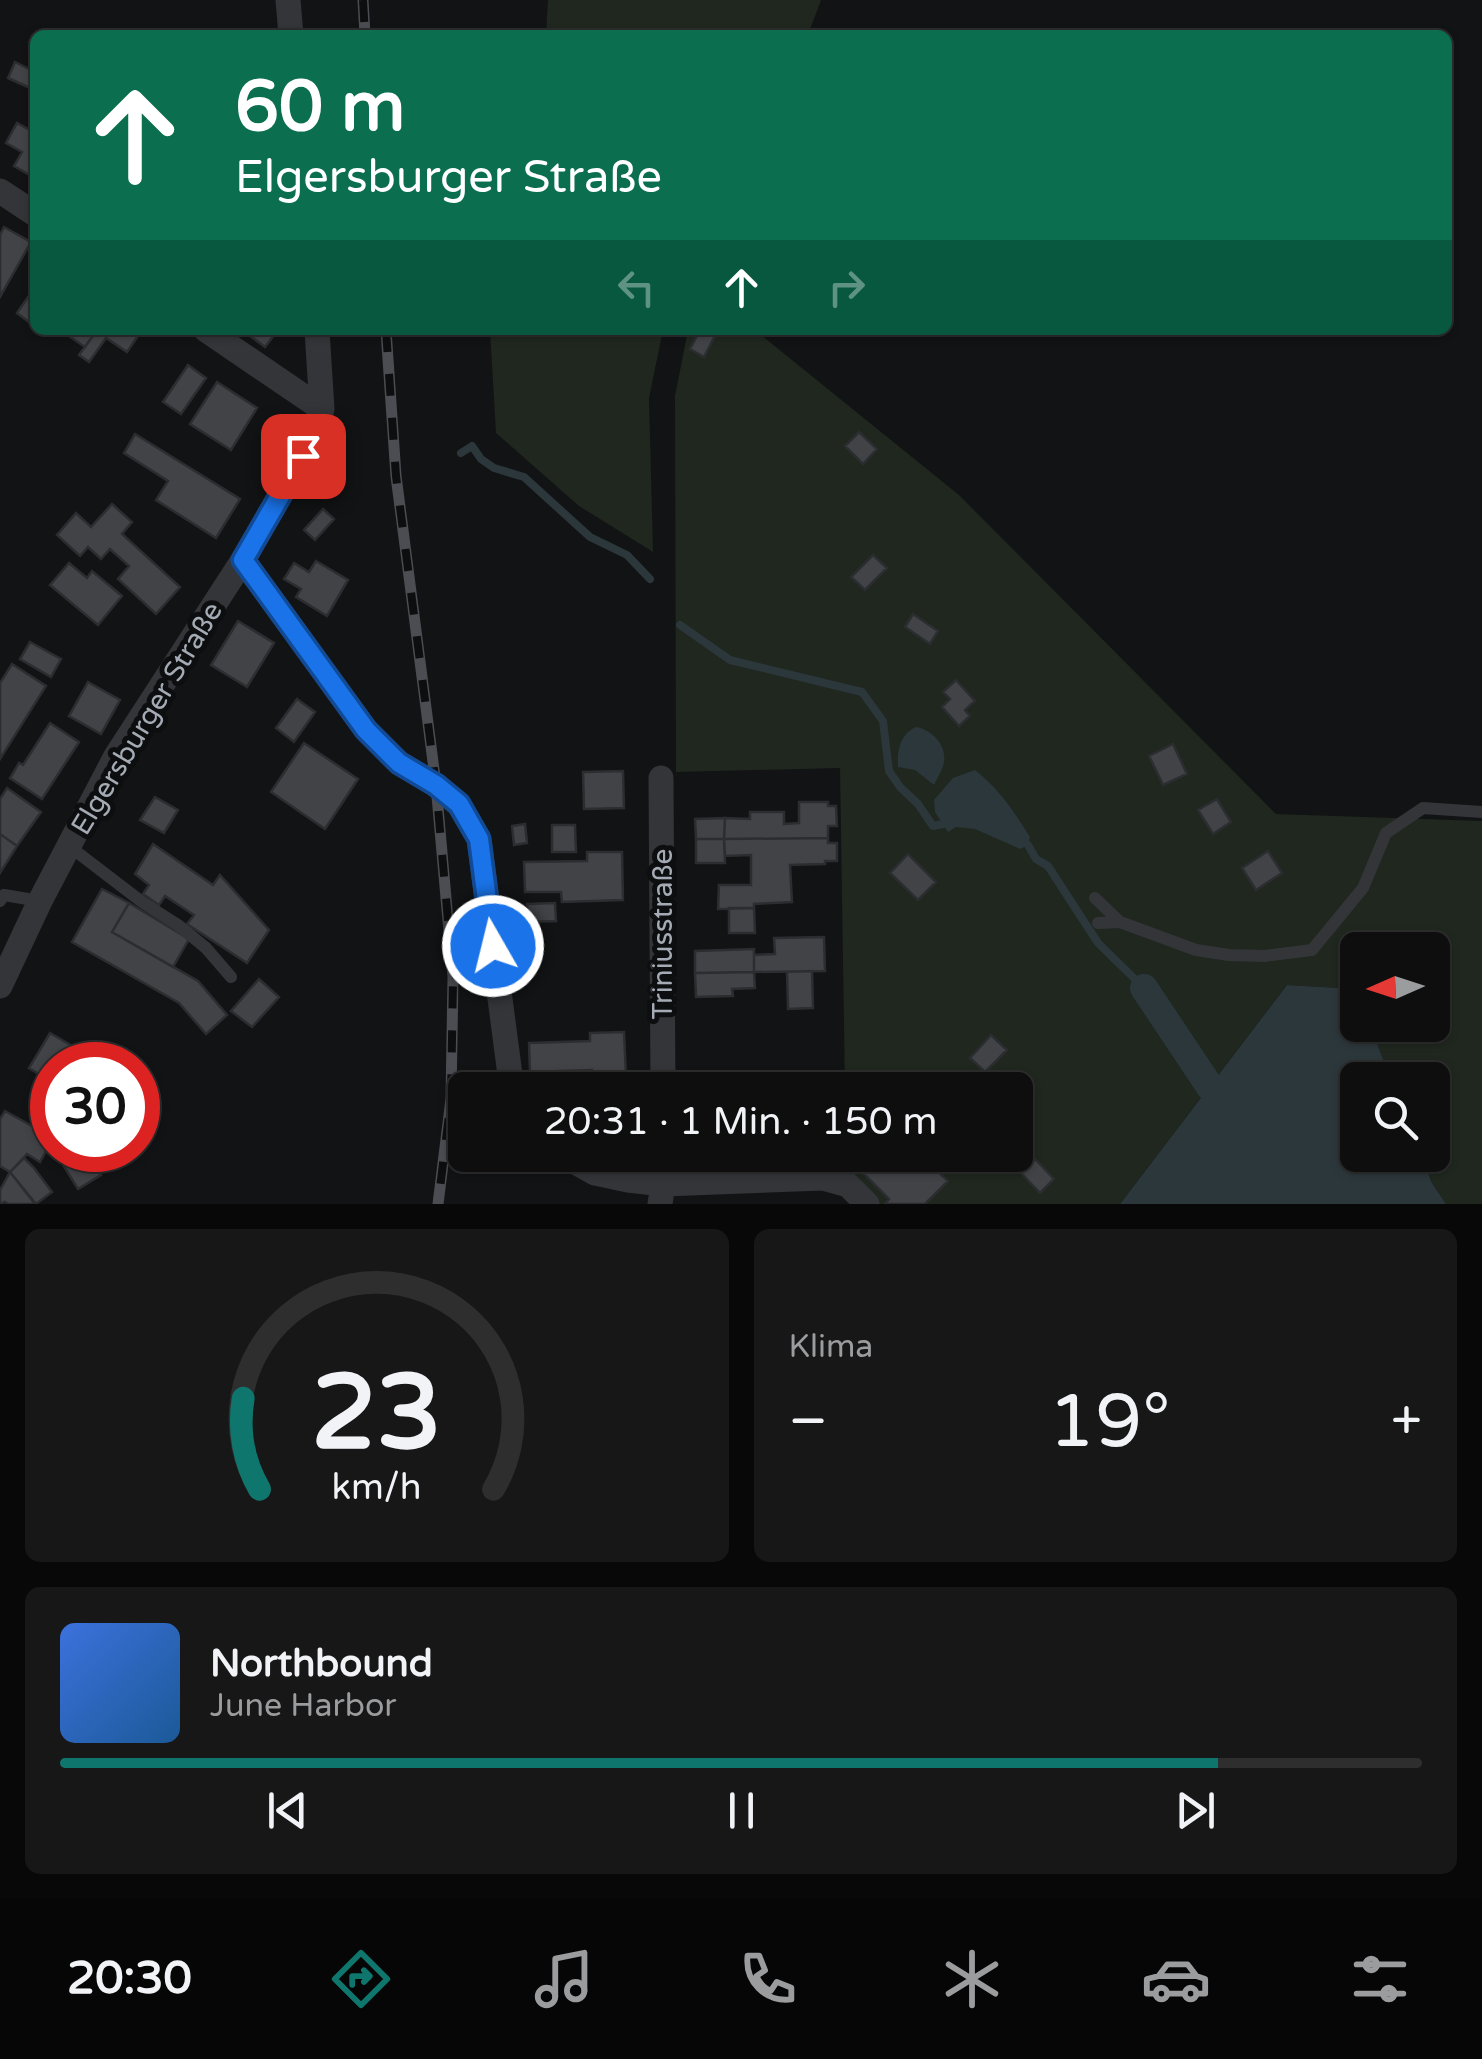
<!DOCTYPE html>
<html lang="de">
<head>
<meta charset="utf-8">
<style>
  :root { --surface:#0e0e0f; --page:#171718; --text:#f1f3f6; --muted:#9b9c9e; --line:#2e2e2f; --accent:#0f766e }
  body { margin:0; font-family:"Varela Round",sans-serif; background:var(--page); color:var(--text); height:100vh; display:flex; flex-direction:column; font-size:38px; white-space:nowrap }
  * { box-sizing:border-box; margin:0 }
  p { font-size:32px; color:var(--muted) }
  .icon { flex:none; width:55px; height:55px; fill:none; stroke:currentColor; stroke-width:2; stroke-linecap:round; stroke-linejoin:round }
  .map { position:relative; height:1204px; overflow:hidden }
  .details { display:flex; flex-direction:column; gap:25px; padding:25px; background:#080808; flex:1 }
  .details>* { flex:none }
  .banner { position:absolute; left:30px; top:30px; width:1422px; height:305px; border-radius:15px; box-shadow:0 2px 8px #0004,0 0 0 2px var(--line); background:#0b6e4f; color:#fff; overflow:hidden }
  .needle { width:65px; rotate:267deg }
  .fabs { position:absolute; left:1340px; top:932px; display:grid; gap:20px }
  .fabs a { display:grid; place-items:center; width:110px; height:110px; border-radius:15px; background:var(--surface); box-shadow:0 2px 8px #0004,0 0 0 2px var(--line); font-size:50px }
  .speed { position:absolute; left:30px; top:1042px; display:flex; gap:20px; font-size:50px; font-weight:700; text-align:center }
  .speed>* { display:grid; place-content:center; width:130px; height:130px; border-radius:50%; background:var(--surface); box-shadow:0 2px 8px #0004,0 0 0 2px var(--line); line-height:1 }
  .speed .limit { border:15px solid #d22; background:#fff; color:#111 }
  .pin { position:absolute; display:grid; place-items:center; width:85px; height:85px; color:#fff; margin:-42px; border-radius:20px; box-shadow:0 5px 15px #0006 }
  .me { position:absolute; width:110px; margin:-55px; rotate:352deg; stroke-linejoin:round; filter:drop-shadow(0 0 8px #0008) }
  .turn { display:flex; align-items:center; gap:35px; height:210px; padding:0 40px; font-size:45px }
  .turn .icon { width:130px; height:130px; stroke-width:2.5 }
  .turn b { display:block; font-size:70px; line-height:85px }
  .lanes { display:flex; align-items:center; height:95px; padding:0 40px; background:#0003; justify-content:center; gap:50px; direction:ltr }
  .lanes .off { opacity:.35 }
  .big { font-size:75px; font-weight:600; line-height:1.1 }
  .details .tile { flex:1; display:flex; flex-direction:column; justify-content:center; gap:15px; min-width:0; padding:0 35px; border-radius:15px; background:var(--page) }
  .details .dial { align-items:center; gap:0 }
  .dial svg { height:260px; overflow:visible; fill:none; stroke:var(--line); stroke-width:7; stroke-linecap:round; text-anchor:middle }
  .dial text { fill:var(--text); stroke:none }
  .song { display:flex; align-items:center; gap:30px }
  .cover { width:120px; height:120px; border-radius:15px; background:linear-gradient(135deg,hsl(220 70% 55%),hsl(210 70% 35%)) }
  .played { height:10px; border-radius:5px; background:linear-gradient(90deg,var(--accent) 85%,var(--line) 85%) }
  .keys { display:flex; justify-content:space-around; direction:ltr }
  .heat { display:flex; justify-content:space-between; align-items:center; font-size:55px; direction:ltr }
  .details .tiles { flex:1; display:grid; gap:25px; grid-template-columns:1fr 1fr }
  .tile:last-child { grid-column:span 2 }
  .trip { position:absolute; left:448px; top:1072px; width:585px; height:100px; border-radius:15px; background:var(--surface); box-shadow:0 2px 8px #0004,0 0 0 2px var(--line); font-weight:600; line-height:100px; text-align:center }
  .tabs { display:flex; height:160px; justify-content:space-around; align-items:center; background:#060606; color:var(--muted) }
  .tabs .icon { width:70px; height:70px }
  .tabs .selected { color:var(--accent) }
  .tabs b { font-size:45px; color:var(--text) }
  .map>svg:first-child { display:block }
</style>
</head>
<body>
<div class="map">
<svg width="1482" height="1204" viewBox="0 0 1482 1204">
  <rect width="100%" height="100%" fill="#121314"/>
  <!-- green -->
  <path fill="#1f271f" d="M548,0h273l-13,35h-262z
    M490,330h173l-14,68 4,154 -74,-46 -83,-73z
    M688,330h67l204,165 317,319 206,7v383h-36l-14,-21 -11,-28h11v-75h-41l-21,-55h62v-75h-74l-1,43 -2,-4 -68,-4 -167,219h-261l-12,-13 -1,-36h169v-65h-170l-5,-322 -164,4 -1,-376z"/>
  <!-- water -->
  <path fill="#2c373c" d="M916,727c15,2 31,18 28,35 -1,7 -7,16 -10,23l-19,-15 -17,-3c-1,-16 2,-33 18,-40z
    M975,770c26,21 37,39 55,67l-2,8 -8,4 -45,-20 -19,-2 -8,5 -13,-20 -1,-12 19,-22z
    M1287,985l69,4 2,36h12l21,55h-33v75h63l11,28 14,21h-326z"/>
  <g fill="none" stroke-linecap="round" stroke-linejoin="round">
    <!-- stream -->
    <path stroke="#2c373c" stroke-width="8" d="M461,453l11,-7 9,13 13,9 30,9 66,60 37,18 23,24
      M680,625l50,35 132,32 21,29 6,50 11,16 18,17 15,22 10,-2
      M1028,845l8,14 12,7 50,77 46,45"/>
    <!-- canal -->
    <path stroke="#2c373c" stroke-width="28" d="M1144,988l66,99"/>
  </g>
  <!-- building -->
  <path fill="#414347" stroke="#2c2d30" stroke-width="2.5" d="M15,62l20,10v6l-5,10 -22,-10z
    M35,122v56l-21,-12 8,-14 -16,-9 11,-20 13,7z
    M4,227l27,15 -31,55v-62z
    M35,287v38l-1,1 -17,-13z
    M74,330h23l-12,17 -16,-11z
    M97,330h45l-15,22 -21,-14 -17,24 -10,-7z
    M242,330h36l-13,17z
    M700,330h18l-14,27 -14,-8z
    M188,365l18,13 -25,36 -18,-12z
    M217,382l40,26 -26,42 -41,-26z
    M859,432l18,17 -14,15 -18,-18z
    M135,434l105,65 -24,39 -60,-38 12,-19 -44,-28z
    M112,504l20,18 -10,12 58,53 -24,27 -38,-35 11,-13 -19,-17 -9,10 -13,-12 -8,9 -23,-21 19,-22 15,14z
    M323,509l11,10 -19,21 -11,-10z
    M873,555l14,13 -22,22 -14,-13z
    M316,561l32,19 -21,36 -31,-19 5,-8 -17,-10 10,-16 15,9z
    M69,563l18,15 5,-7 30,25 -24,29 -48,-40z
    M913,614l25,17 -8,13 -25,-17z
    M238,621l36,22 -27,44 -36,-22z
    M30,642l31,17 -10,18 -31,-18z
    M12,664l34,22 -46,73v-76z
    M956,680l19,21 -10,9 5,6 -11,10 -17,-19 8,-8 -7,-7z
    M88,682l32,18 -19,34 -32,-18z
    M297,699l18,13 -21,30 -18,-14z
    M50,723l29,19 -37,57 -32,-21 9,-15 4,2z
    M304,743l54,36 -33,50 -54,-37z
    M1173,744l14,30 -24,11 -14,-29z
    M623,771l1,37 -40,1 -1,-37z
    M7,788l34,24 -24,34 -17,-12v-35z
    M155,797l23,13 -14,23 -24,-13z
    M1217,799l14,23 -18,12 -15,-24z
    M799,802h29v4h8l1,20h-9v12l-104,1 1,-21 25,1v-7h34v12l15,-1z
    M725,818l-1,21h-28l-1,-20z
    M525,824l2,19 -13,2 -2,-19z
    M552,825h23l1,27h-24z
    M0,834l17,12 -17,27z
    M828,838v5h9v18h-12v3l-35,1 2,37 -38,2v4l-36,1 1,-24h32v-30l-26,1 -1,-17z
    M696,839h28l1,24h-29z
    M153,844l60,41 7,-10 49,55 -22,33 -60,-39 7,-9 -29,-19 -6,9 -16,-11 6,-9 -14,-11z
    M1268,851l14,22 -26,17 -14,-22z
    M587,852h35l1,48 -61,2 -1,-10h-36l-1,-30 63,-1z
    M908,854l28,28 -18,18 -28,-27z
    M102,889l27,14 -17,29 86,49 29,34 -21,19 -27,-31 -107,-61z
    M129,903l60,36 -16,28 -61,-35z
    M555,903l1,18 -28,1 -1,-18z
    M729,908h25l1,25h-26z
    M824,937l1,34 -71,1v-17l21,-1 -1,-16z
    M754,949v23l-59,1v-22z
    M812,971l1,37 -25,1 -1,-37z
    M754,972l1,16 -23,1 1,7 -37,1 -1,-24z
    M259,979l20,18 -27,30 -21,-16z
    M624,1032l2,45 -33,1 -1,-8 -62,2 -1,-29 61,-2v-8z
    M50,1033l55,32h-53v17l-23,-14z
    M991,1035l16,15 -22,22 -15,-14z
    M732,1081l1,7h23v2h-59v-7z
    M5,1111l36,20 10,11 -11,20 -13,-8 -17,18 -10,-6v-47z
    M87,1151l14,24 -23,14 -15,-24z
    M883,1155h38l27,26 -23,23h-40l4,-5 -25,-25z
    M24,1158l10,10 18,24 -16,12 -26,-32z
    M1035,1159l19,20 -14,14 -19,-20z
    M10,1172l25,32h-27l-3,-2 -5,2v-14z"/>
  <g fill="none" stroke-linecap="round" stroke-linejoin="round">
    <!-- lane -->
    <path stroke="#343539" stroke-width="12" d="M69,846l73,56 36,23 28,23 25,29
      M1095,898l25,24 76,28 33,5 35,1 48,-6 51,-62 23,-55 37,-25 59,4
      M0,901l4,-6 36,6
      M1098,923l22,-1"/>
    <!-- street -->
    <path stroke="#343539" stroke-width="25" d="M288,0l3,35
      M0,191l35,23
      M206,330l116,79
      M243,560l123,170 33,33 37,22 23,20 20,34 33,251
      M661,778l2,312
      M0,986l40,-85 76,-145 127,-196 60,-104 19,-47 -5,-79
      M563,1155l32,18 33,7 35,4 160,-6 25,7 19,19
      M660,1204l3,-20v-29"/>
    <defs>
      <path id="rail" d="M363,0l2,35
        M386,330l10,146 40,309 17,192 -2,122 -13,105"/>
    </defs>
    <!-- rail casing -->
    <use href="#rail" stroke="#4b4d52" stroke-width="11"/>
    <!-- rail -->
    <use href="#rail" stroke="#0d0e0f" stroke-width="8" stroke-dasharray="22" stroke-linecap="butt"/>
  </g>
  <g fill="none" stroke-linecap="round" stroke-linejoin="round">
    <defs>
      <path id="route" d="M303,456l-60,104 123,170 33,33 37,22 23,19 20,35 14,107"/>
    </defs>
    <!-- route casing -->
    <use href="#route" stroke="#114b97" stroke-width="25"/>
    <!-- route -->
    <use href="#route" stroke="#1a73e8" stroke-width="18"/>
  </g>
  <g text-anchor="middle" stroke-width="10" stroke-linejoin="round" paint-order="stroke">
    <!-- street labels -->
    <g font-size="28" fill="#a4abb4" stroke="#0d0e0f">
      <text transform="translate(146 718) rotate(-59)" y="10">Elgersburger Straße</text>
      <text transform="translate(662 934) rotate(-90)" y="10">Triniusstraße</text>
    </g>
  </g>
</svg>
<div class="fabs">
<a><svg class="needle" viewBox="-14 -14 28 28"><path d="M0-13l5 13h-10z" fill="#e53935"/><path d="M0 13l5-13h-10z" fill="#9b9c9e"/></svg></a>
<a><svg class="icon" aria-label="search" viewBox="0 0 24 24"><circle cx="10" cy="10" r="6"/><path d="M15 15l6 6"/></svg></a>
</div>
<div class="speed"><div class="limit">30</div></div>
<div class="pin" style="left:303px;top:456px;background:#d93025"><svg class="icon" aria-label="arrive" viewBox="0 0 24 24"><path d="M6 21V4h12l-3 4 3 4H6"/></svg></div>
<svg class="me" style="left:493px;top:946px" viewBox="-20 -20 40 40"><circle r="17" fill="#1a73e8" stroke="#fff" stroke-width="3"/><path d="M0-11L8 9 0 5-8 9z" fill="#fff"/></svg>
<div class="trip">20:31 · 1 Min. · 150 m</div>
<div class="banner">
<div class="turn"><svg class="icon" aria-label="ahead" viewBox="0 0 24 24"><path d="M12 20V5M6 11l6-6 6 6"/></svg><div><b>60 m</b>Elgersburger Straße</div></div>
<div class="lanes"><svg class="icon off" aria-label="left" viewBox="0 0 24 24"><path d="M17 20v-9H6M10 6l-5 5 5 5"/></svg><svg class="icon" aria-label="ahead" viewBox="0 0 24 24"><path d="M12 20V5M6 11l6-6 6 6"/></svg><svg class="icon off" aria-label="right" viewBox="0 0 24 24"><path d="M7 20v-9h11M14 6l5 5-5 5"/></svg></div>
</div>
</div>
<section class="details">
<div class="tiles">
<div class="tile dial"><svg viewBox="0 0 100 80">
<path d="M14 69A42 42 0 1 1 86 69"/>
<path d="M14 69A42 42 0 0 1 9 41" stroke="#0f766e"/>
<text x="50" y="56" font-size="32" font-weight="700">23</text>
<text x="50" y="72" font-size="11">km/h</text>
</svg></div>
<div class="tile"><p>Klima</p>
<div class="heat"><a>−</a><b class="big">19°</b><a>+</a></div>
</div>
<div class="tile">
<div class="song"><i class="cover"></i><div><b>Northbound</b><p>June Harbor</p></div></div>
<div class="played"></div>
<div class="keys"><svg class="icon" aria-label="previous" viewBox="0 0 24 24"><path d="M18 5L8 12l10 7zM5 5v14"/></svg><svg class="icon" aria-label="pause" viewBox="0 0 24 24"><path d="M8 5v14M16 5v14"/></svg><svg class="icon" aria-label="next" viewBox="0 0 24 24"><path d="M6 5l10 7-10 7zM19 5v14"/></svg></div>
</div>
</div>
</section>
<nav class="tabs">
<b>20:30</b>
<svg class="icon selected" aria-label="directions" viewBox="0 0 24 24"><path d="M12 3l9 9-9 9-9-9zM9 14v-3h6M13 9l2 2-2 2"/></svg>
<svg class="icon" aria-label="music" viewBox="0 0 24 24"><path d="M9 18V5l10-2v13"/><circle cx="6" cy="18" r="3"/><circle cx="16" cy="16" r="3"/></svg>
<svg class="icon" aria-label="phone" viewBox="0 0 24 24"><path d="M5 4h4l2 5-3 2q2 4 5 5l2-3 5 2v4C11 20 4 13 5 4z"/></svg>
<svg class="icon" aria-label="climate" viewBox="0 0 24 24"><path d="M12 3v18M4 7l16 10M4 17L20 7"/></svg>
<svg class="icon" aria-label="car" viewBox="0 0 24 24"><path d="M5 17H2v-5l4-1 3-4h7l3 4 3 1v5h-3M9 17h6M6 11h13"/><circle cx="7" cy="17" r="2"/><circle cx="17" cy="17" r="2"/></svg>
<svg class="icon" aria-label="filters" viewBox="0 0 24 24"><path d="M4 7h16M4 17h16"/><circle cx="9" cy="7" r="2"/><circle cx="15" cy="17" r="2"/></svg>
</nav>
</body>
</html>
